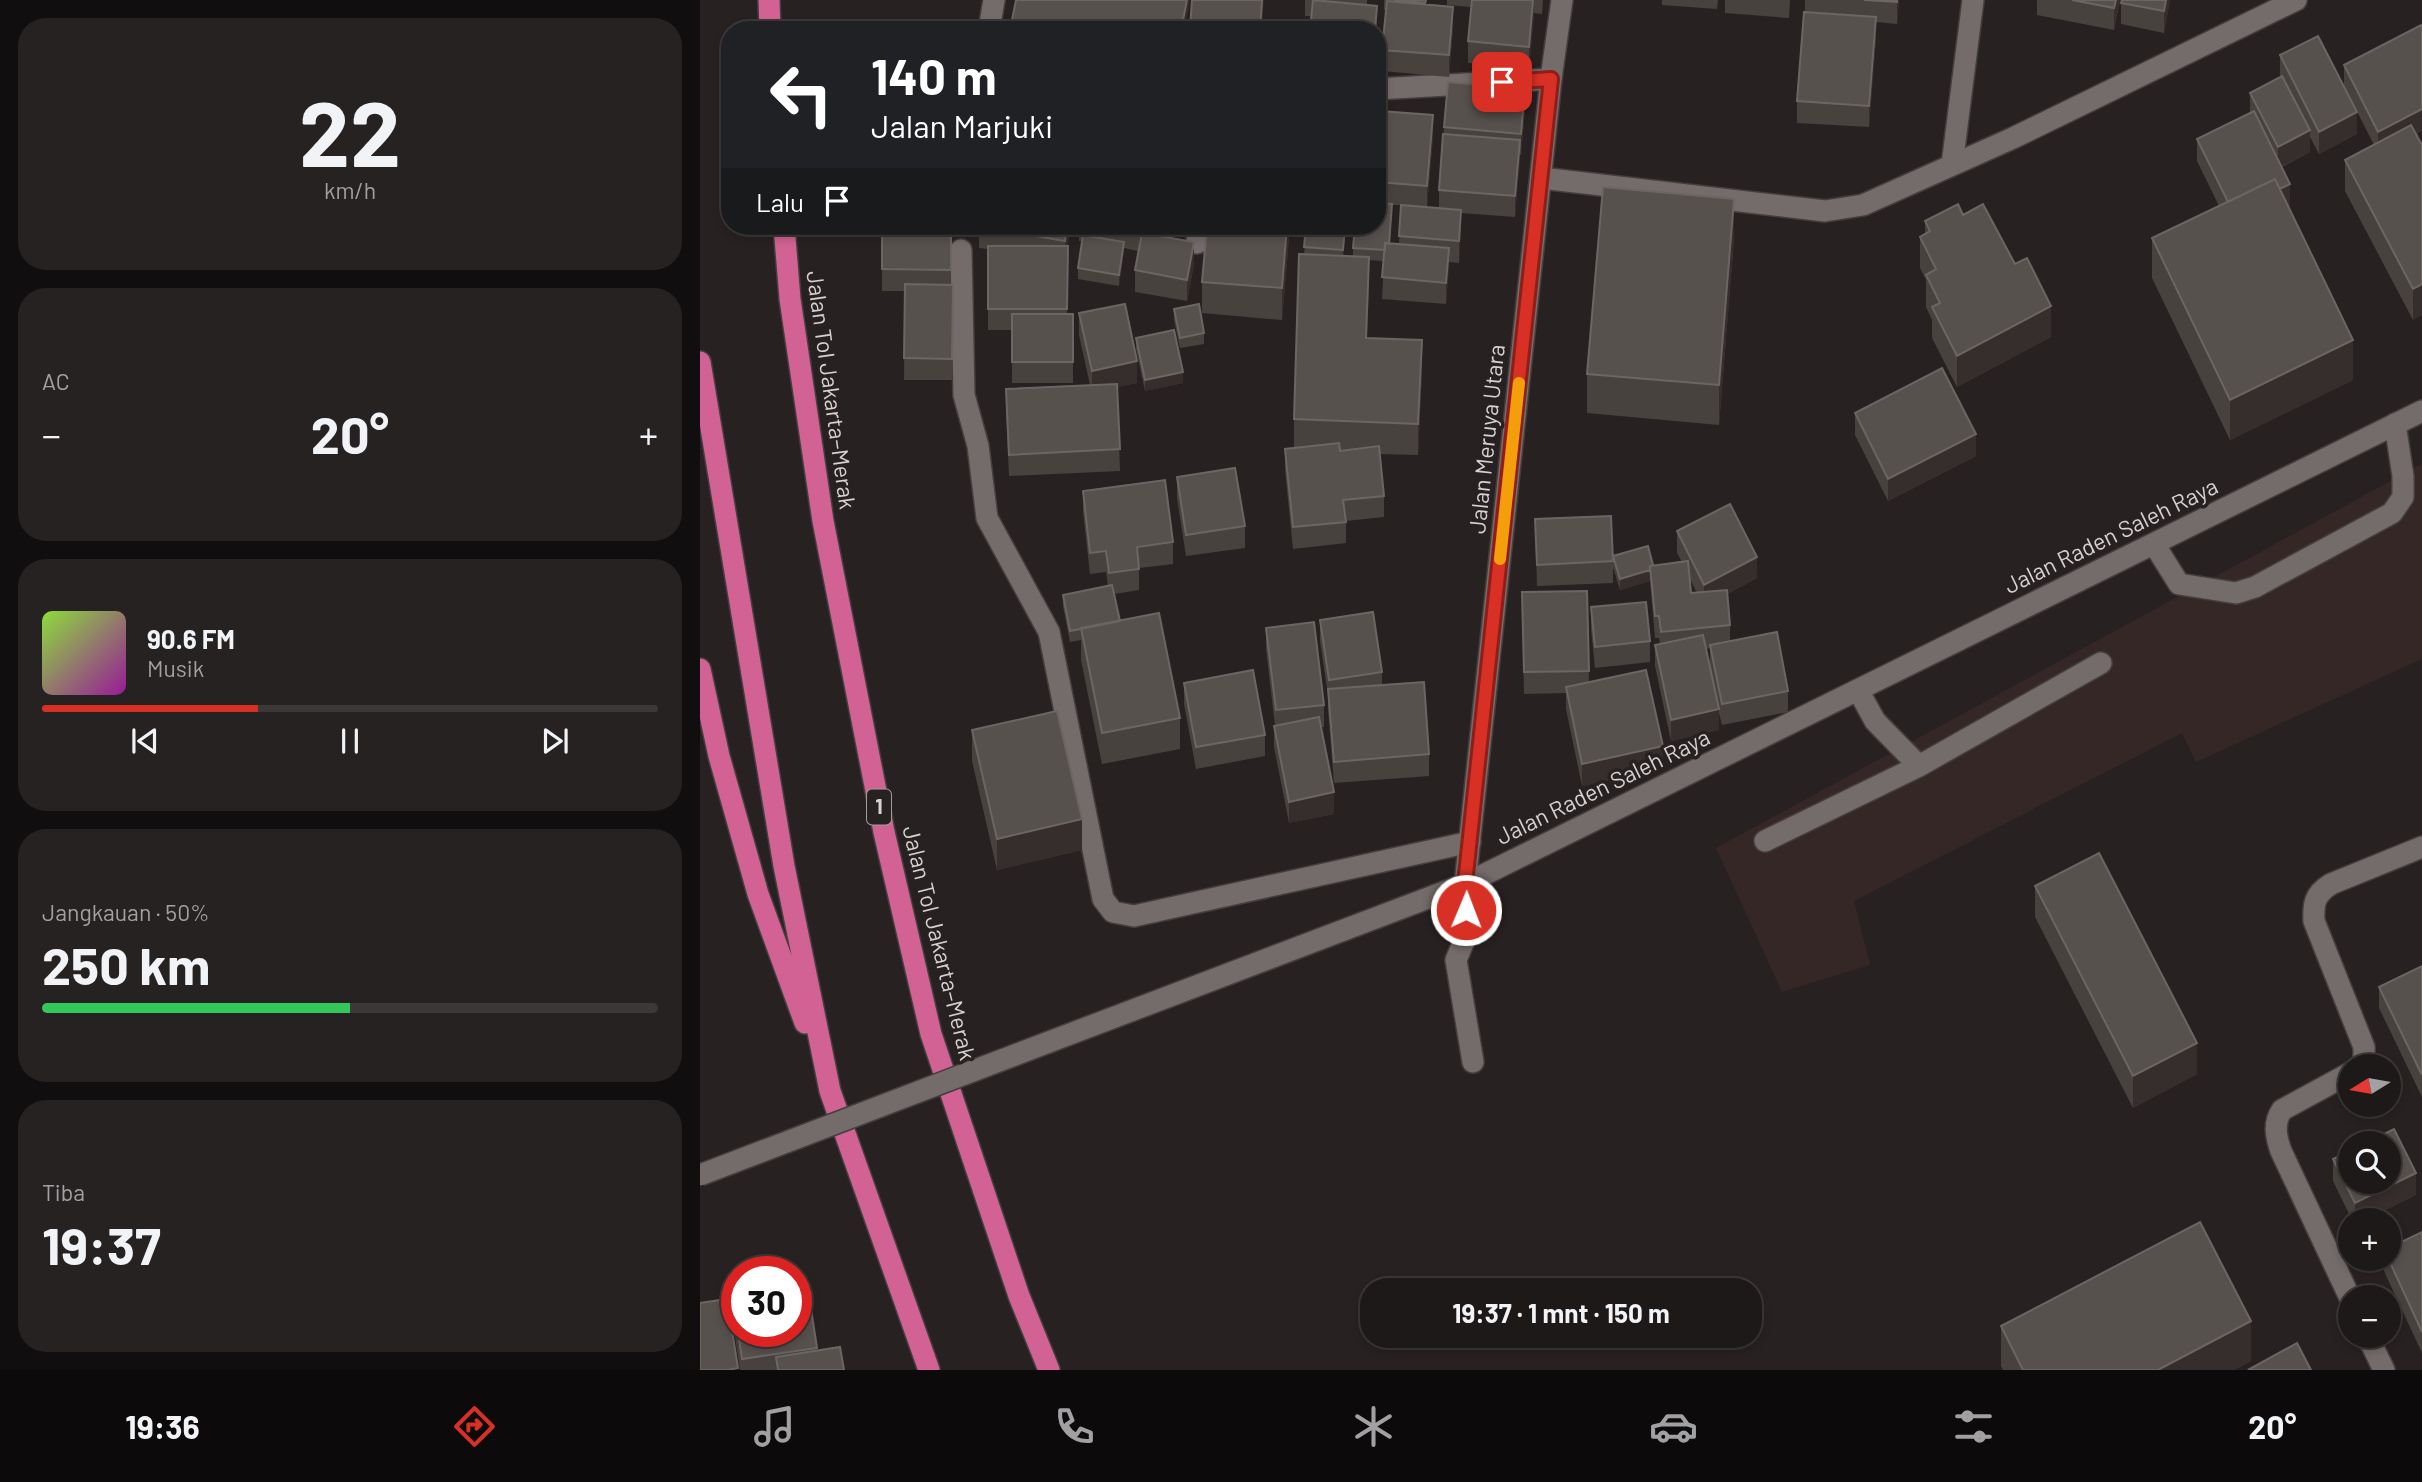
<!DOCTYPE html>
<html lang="id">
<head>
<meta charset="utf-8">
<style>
  :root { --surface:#1e1919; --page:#262222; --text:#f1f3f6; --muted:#a1a0a2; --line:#3c3838; --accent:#d93025 }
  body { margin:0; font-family:Barlow,sans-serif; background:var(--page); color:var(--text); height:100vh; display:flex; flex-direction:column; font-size:26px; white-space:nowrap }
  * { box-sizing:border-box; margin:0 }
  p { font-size:23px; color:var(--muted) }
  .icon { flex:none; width:38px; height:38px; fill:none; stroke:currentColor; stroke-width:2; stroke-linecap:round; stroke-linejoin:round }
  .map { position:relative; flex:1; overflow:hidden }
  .drawer { display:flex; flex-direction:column; gap:18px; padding:18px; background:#100e0e; width:700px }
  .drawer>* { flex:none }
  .top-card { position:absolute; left:21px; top:21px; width:665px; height:214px; border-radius:28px; box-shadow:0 4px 10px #0003,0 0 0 2px var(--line); background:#202124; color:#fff; overflow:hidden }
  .needle { width:46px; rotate:259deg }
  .controls { position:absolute; left:1638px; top:1054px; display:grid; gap:14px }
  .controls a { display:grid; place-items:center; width:63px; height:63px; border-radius:50%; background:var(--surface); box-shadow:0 4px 10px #0003,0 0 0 2px var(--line); font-size:35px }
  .speed { position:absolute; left:21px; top:1256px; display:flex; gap:14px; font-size:35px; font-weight:700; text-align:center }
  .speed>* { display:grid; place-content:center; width:91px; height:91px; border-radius:50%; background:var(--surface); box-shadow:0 4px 10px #0003,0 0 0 2px var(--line); line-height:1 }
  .speed .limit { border:10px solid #d22; background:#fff; color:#111 }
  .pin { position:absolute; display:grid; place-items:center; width:60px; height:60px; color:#fff; margin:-30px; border-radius:14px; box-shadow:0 4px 10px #0006 }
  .me { position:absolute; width:77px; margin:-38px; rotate:1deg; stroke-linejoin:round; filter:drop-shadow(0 0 5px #0008) }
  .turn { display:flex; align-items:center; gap:24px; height:147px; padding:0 35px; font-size:32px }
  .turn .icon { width:91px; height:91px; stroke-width:2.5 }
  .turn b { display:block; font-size:49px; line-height:60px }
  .then { display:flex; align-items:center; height:66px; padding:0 35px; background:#0003; gap:14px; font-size:26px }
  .big { font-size:52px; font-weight:700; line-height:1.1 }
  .drawer .widget { flex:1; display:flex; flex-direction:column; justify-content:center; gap:10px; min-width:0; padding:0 24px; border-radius:28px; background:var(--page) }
  .drawer .dial { align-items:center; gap:0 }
  .dial b { font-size:91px; line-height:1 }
  .song { display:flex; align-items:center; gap:21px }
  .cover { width:84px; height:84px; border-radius:10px; background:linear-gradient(135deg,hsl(90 70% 55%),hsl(300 70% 35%)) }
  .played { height:7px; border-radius:4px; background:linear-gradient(90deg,var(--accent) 35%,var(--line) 35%) }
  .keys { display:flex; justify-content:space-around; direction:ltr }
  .heat { display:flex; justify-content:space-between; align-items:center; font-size:38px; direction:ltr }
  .charge { height:10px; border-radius:5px; background:linear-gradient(90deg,#34c759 50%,var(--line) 0) }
  .trip { position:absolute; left:660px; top:1278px; width:402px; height:70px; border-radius:28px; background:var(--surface); box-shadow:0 4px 10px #0003,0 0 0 2px var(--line); font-weight:700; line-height:70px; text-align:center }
  .dock { display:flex; height:112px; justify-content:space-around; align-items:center; background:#0c0a0a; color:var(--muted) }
  .dock .icon { width:49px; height:49px }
  .dock .on { color:var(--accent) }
  .dock b { font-size:32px; color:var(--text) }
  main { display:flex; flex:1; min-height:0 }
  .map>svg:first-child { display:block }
</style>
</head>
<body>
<main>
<section class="drawer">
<div class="widget dial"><b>22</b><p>km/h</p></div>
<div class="widget"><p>AC</p>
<div class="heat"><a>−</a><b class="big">20°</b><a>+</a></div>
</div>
<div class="widget">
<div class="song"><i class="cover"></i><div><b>90.6 FM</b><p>Musik</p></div></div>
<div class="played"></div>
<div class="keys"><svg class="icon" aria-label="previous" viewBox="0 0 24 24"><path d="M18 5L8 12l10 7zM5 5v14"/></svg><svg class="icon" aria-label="pause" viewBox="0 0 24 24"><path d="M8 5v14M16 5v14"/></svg><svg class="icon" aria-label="next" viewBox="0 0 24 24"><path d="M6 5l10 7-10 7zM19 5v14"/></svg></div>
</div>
<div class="widget"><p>Jangkauan · 50%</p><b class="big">250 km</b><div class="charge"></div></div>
<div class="widget"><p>Tiba</p><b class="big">19:37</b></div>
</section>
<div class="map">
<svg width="1722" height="1370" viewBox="0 0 1722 1370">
  <rect width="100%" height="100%" fill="#282121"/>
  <!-- built -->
  <path fill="#352726" d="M1722,464v195l-226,103 -14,-29 -328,168 16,64 -88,27 -66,-144z"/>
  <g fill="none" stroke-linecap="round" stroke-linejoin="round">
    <defs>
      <path id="lane" d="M1454,544l25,40 57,9 19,-6 137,-74 11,-16v-21l-8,-52
        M1158,690l17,31 44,45 182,-103
        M1065,841l154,-75"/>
      <path id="street" d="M289,30l5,-30
        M677,89l174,-10
        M1252,165l21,-165
        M841,178l284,33 38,-6 150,-67 283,-138
        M497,243l1,-17
        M261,250l3,145 14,51 9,72 62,114 54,267 10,13 21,4 336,-74
        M765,884l1,52 -10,24 17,102
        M1660,1066l4,-6v-13l-50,-126c-1,-18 1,-27 17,-37l91,-37
        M1650,1073l-68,37c-9,13 -6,27 -1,41l69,147
        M1667,1335l17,35"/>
      <path id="secondary" d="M765,884l86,-805 11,-79
        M349,1042l416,-158 957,-473"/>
      <path id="highway" d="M69,0l1,30
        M84,226l6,73 33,222 61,311 47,202 88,262 30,74
        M0,362l84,504 46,225 99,279
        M0,669l19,87 39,138 47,129"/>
    </defs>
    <!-- lane casing -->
    <use href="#lane" stroke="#443f3e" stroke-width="24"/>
    <!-- street casing -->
    <use href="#street" stroke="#443f3e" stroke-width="24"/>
    <!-- secondary casing -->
    <use href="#secondary" stroke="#443f3e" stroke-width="24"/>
    <!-- highway casing -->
    <use href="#highway" stroke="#443f3e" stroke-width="24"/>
    <!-- lane -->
    <use href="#lane" stroke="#746c6b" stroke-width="21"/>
    <!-- street -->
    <use href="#street" stroke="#746c6b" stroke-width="21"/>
    <!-- secondary -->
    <use href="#secondary" stroke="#746c6b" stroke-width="21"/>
    <!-- highway -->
    <use href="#highway" stroke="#d26293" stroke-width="21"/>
    <defs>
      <path id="secondary-bridge" d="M0,1175l349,-133"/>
    </defs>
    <!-- secondary-bridge casing -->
    <use href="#secondary-bridge" stroke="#443f3e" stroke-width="24" stroke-linecap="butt"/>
    <!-- secondary-bridge -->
    <use href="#secondary-bridge" stroke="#746c6b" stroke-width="21"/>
  </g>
  <!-- wall -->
  <path fill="#48423e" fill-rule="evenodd" d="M605,0h62v5l-56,11h-6z
    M684,0h43l-1,4 27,24 -4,49 -67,-6v-21l4,-40h-2z
    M747,0h96l-1,14 -8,-1 -5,55 -61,-5v-22l3,-34 -24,-2z
    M962,0h56l-1,9 -55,-4z
    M1025,0h65l-1,18 -64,-5z
    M1105,0h94l-2,24 -21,-2v16l-7,89 -72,-4v-22l8,-89z
    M1337,0h83l-6,30 -77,-15z
    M1470,0l-6,33 -43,-9v-21z
    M1722,27v103l-6,4 -3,186 -68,-129v-31l29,-15 -30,-59v-21z
    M1580,55l77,79 -38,20 -9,-17v15l-28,15 8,38 -2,1 65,174 -123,60 -78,-162v-40l67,-32 -22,-45v-22l53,-26v-20l30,-16z
    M825,109l-4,46h-1l-5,62 -54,-4 -2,50 -10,-1 -3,42 -64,-5 2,-38 -15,-1 -2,78 55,33 -4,84 -38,-1 4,42v21l-38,4v22l-53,6 -8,-79v-21l9,-1v-29l12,-193h40l-3,30h10v-8l24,-22v-86l56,-4 -6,71 12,1v-18l5,-63zM692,205h9l-2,39h-9z
    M1263,215l88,122 -94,50 -25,-49v-18l-6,-13v-27l-6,-12v-31l5,-3v-13z
    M177,226h74v59h2l-1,95h-48l1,-89h-23v-64h-5z
    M279,226h92l-4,20v68h6v69h-61v-53h-24v-81l-9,-1z
    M379,226h87l-2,11 30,27 -7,37 -52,-9v-22l3,-19 -14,-3 -5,38 -41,-7v-11l4,-27h-3z
    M507,226h83l-8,94 -80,-7v-31z
    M1034,239l-15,186 -132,-12v-39z
    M474,309l30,24v11l-24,4 -6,-28z
    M379,313l58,70 -20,4 3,84 -111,5 -3,-65v-22l84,-4 -11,-50z
    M436,338l47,45 -38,8 -9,-42z
    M1155,413l121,43 -88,45 -33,-66z
    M477,477l68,49v22l-59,8 -9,-58z
    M383,491l90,51v22l-34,4v22l-25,4 6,27 60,97v31l-78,15 -21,-104v-20l-11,2 -7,-36v-11l45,-9 -2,-14 -16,2 -7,-62z
    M835,519l78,42v22l-76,3z
    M977,531l80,47 -30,16 3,31v16l58,50v21l-66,13 -3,-12v17l-48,11 -16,-75v-21l5,-1 -1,-6h-4l-5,-57 -30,9 -7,-23v-11l40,9 29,-3 -5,-9zM989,577l8,16h-6zM1010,648v18l-4,-17z
    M887,591l2,91 74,86 -81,18 -16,-77v-16l-42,1 -2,-102z
    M891,607l59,34v21l-55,6 -4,-39z
    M620,620l62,52v13l47,69v22l-95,7 -6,-73v-15l-8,-54z
    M566,628l58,77v22h-3l13,87 -45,9 -15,-76v-21h1l-9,-77z
    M484,683l81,52v21l-69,13 -12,-65z
    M272,730l110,120 -85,20 -25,-109z
    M1335,886l162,188 -64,34 -98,-191z
    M1722,966v131l-43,-89v-21z
    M1633,1159l83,36 -51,25h-13l-19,-39z
    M1722,1232v121l-38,-82v-13h5z
    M37,1301v31h59l21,16v2l27,20h-104l-7,-47v-21z
    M1301,1326l250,35 -17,9h-231l-2,-4z"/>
  <!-- shaded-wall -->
  <path fill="#352e2c" d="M487,0h3l-6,30h-3z
    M562,0h2l-2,30h-2z
    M833,0l1,19 -5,49v-21z
    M1197,0h2l-2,24z
    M1416,0h4l-6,30v-22z
    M1466,0h4l-6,33v-22z
    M677,6v24h-2z
    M753,7v21l-4,49v-22z
    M1176,17v21l-7,89v-21z
    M825,88v21l-4,46v-21z
    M1722,109v21l-44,23v-21z
    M1657,112v22l-38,20v-22z
    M733,115v21l-6,71v-21z
    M1610,130v22l-32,16v-21z
    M820,140v21l-5,56v-21z
    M1590,184v21l-57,29v-22z
    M1034,199v40l-15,186v-40z
    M761,210v21l-2,32v-22z
    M367,226h4l-6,36v-21z
    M461,226h5l-5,29z
    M587,226h3l-8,94v-32z
    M424,242v11l-5,33v-11z
    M494,242v22l-7,37v-21z
    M749,248v22l-3,34v-21z
    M669,257v31l-3,81v-31z
    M1722,284v31l-9,5v-31z
    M1351,306v31l-94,50v-31z
    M722,340v31l-4,84v-31z
    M1653,340v40l-123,60v-40z
    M437,361v22l-45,9v-21z
    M483,372v11l-38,8v-11z
    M1276,434v22l-88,45v-22z
    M1057,557v21l-53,28v-21z
    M950,570v11l-30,9v-11z
    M1019,709v21l-48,11v-21z
    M963,746v22l-81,18v-22z
    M634,792v22l-45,9v-21z
    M382,819v31l-85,20v-31z
    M1497,1043v31l-64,34v-32z
    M1716,1173v22l-51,25h-10v-17z
    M1551,1321v40l-17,9h-76z"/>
  <!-- building -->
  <path fill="#57514e" stroke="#6b6663" stroke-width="2" d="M316,0h171l-6,30h-171z
    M492,0h70l-2,30h-70z
    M613,0l64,6 -2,24h-65z
    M694,0h32l-1,3z
    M772,0h61l-4,47 -61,-6z
    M1164,0h33v2z
    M1372,0h44l-2,8z
    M1422,0h44l-2,11 -43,-8z
    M687,1l66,6 -4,48 -67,-5z
    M1104,12l72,5 -7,89 -72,-5z
    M570,21l38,3 -1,6h-38z
    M1721,25l1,2v82l-44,23 -34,-67z
    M1618,36l39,76 -38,20 -39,-77z
    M1582,76l28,54 -32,17 -28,-54z
    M748,82l77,6 -4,46 -77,-7z
    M680,111l53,4 -6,71 -50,-4v-42z
    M1554,111l36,73 -10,5 -5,-10 -47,23 -31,-63z
    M1711,125l11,20v139l-9,5 -68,-129z
    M743,134l77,6 -5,56 -76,-6z
    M1575,179l78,161 -123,60 -78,-162z
    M903,187l131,12 -15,186 -132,-11z
    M677,203l15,1 -3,40 -4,-1v7l-32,-2 2,-22h22z
    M1258,204l5,11 20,-11 32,60 12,-6 24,48 -94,50 -25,-49 8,-4 -14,-28 10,-6 -16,-32 10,-6 -5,-10z
    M701,205l60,5 -2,31 -60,-5z
    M182,226h69v44l-69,-1z
    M279,226h88l-2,15z
    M507,226h80l-5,62 -80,-6z
    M606,226h39l-2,24 -39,-3z
    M442,233l52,9 -7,38 -52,-10z
    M383,235l41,7 -5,33 -41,-7z
    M685,243l64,5 -3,35 -64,-6z
    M288,246h80l-1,63h-79z
    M599,254l70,3 -3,81 56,2 -4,84 -124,-5z
    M205,284l48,1 -1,74 -48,-1z
    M425,304l12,57 -45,10 -13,-58z
    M499,304l5,29 -24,5 -6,-29z
    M312,314h61v48h-61z
    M474,330l9,42 -38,8 -9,-42z
    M1242,368l34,66 -88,45 -33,-66z
    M417,384l3,65 -111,6 -3,-66z
    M639,443l1,8 39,-5 5,50 -41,4 3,22 -53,5 -8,-78z
    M535,468l10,58 -59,9 -9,-58z
    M465,480l8,62 -36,5 2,22 -30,4 -3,-22 -16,2 -7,-62z
    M1030,504l27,53 -53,28 -27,-54z
    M911,516l2,45 -76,4 -2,-46z
    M948,546l5,19 -3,1v4l-30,9 -7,-23z
    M988,561l3,32 36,-3 3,35 -69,7 -2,-16h-4l-5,-50z
    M412,585l8,36 -50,10 -7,-36z
    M887,591l2,80 -65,1 -2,-80z
    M946,602l4,39 -55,6 -4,-40z
    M673,612l9,60 -53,8 -9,-60z
    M459,613l21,105 -78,15 -21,-105z
    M614,622l10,83 -48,5 -10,-82z
    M1077,632l11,59 -66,13 -12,-59z
    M1003,635l16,74 -48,11 -16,-75z
    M553,670l12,65 -69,12 -12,-64z
    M946,670l17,76 -81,18 -16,-77z
    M724,682l5,72 -95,8 -6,-73z
    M357,711l25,108 -85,20 -25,-109z
    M619,717l15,75 -45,10 -15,-76z
    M1399,853l98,190 -64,33 -98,-190z
    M1722,966v109l-43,-88z
    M1694,1129l22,44 -61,30 -22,-44 17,-8v30h39v-38h-23z
    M1500,1222l51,99 -93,49h-135l-22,-44z
    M1722,1232v100l-34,-74h1v-10z
    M108,1289l9,59 -75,11 -4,-27h58v-41z
    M27,1299l11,69 -10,2h-28v-67z
    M37,1301v25l-4,-24z
    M1597,1343l14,27h-63z
    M140,1347l4,23h-66l-2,-13z"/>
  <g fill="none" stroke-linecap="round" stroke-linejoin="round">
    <defs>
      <path id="route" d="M766,910l-1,-26 86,-805 -49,3"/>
    </defs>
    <!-- route casing -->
    <use href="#route" stroke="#8d1f18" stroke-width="18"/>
    <!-- route -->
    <use href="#route" stroke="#d93025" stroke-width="12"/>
    <!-- slow -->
    <path stroke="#f59e0b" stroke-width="12" d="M800,559l19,-176"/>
  </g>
  <g text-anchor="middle" stroke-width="7" stroke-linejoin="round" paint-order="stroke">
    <!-- shield labels -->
    <rect fill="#282121" stroke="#a29d9d" stroke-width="2" x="167" y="789.5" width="24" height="35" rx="5"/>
    <g font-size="21" font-weight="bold" fill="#d7d2d2">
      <text x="179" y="814">1</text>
    </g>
    <!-- street labels -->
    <g font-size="23" fill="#d7d2d2" stroke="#282121">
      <text transform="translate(131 390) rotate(82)" y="8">Jalan Tol Jakarta–Merak</text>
      <text transform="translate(787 439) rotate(-84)" y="8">Jalan Meruya Utara</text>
      <text transform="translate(1411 536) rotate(-26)" y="8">Jalan Raden Saleh Raya</text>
      <text transform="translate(903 787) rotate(-26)" y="8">Jalan Raden Saleh Raya</text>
      <text transform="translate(239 943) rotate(76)" y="8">Jalan Tol Jakarta–Merak</text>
    </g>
  </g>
</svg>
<div class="controls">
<a><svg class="needle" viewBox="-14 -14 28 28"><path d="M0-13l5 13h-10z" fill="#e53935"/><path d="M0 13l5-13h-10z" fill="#a1a0a2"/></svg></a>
<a><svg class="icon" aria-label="search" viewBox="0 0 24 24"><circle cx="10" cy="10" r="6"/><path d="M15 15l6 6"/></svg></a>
<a>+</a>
<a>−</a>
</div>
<div class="speed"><div class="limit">30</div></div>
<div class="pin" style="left:802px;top:82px;background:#d93025"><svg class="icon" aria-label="arrive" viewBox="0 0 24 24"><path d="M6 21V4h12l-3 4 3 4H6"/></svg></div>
<svg class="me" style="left:766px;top:910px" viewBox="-20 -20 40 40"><circle r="17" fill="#d93025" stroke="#fff" stroke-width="3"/><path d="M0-11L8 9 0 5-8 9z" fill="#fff"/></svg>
<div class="trip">19:37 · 1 mnt · 150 m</div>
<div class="top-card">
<div class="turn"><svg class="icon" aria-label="left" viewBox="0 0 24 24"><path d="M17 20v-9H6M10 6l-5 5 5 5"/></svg><div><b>140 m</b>Jalan Marjuki</div></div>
<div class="then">Lalu<svg class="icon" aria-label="arrive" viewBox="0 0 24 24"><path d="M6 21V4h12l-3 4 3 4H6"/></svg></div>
</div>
</div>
</main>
<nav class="dock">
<b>19:36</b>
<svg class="icon on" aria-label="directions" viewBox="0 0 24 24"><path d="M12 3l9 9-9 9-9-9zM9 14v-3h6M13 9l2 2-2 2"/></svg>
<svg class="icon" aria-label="music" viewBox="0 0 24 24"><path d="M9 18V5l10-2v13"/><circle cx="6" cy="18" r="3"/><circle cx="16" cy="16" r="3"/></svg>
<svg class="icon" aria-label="phone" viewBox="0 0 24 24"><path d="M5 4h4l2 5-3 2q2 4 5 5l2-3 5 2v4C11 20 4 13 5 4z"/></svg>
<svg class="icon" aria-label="climate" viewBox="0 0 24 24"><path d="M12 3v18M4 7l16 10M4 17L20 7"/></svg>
<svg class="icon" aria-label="car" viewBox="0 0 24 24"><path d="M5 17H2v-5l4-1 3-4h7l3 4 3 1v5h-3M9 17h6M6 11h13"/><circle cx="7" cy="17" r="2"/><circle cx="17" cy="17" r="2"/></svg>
<svg class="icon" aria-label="filters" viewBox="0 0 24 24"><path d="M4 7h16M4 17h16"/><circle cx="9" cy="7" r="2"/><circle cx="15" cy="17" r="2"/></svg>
<b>20°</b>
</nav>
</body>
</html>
